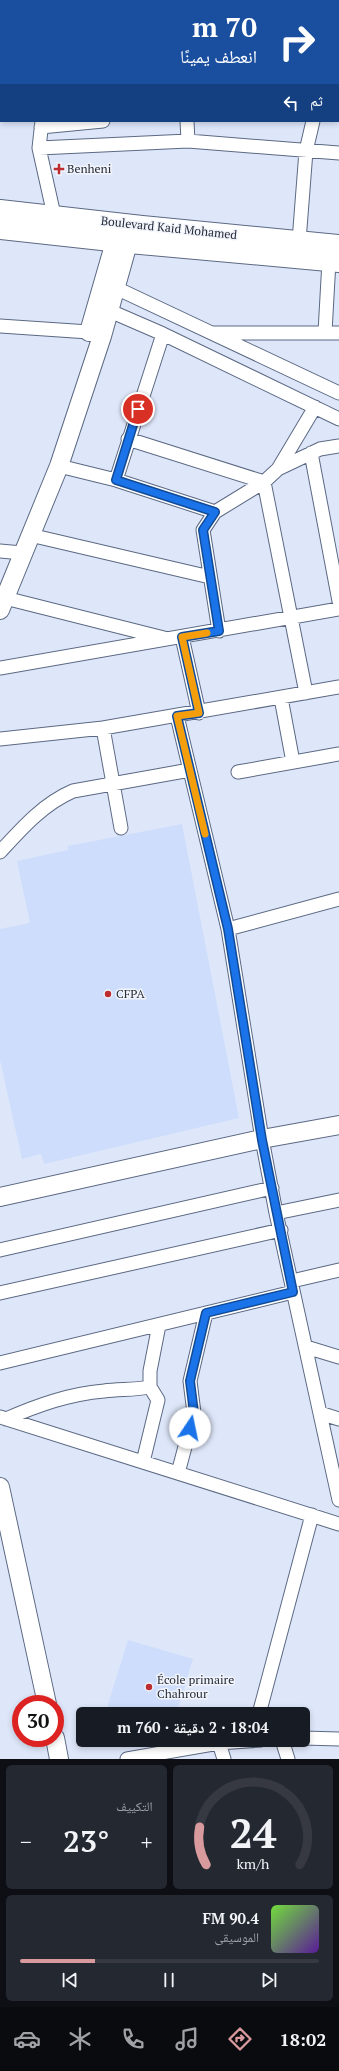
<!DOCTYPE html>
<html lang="ar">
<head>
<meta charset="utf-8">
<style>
  :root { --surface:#171b24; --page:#242831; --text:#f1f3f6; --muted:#9ea1a6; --line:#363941; --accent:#d99a9e }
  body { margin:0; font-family:"PT Serif","Noto Naskh Arabic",serif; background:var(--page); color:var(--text); direction:rtl; height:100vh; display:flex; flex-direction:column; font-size:15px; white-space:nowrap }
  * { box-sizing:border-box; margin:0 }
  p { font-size:13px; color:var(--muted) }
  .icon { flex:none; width:22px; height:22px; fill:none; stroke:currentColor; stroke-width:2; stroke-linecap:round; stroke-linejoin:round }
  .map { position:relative; height:1759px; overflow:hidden; direction:ltr }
  .panel { display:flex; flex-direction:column; gap:6px; padding:6px; background:#0d0f14; flex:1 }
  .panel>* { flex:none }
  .hud { position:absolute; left:0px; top:0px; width:339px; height:122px; box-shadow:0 2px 6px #0003; direction:rtl; background:#1a4fa0; color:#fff; overflow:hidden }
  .speed { position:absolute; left:12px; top:1695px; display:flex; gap:8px; font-size:20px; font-weight:700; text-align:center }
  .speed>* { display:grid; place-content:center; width:52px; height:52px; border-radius:50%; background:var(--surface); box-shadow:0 2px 6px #0003; line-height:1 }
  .speed .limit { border:6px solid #d22; background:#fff; color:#111 }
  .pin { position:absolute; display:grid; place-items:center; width:34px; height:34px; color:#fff; margin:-17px; border:2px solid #fff; border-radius:50%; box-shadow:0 1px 4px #0007 }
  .me { position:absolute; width:44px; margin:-22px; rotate:11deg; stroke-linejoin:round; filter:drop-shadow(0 0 3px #0008) }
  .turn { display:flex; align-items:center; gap:14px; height:84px; padding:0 16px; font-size:18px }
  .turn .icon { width:52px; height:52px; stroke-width:2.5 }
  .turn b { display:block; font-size:28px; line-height:34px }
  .then { display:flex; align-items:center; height:38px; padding:0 16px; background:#0003; gap:8px; font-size:15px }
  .big { font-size:30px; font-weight:800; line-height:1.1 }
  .panel .tile { flex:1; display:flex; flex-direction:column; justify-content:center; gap:6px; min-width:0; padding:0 14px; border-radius:6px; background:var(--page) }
  .panel .dial { align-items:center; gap:0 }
  .dial svg { height:104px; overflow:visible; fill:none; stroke:var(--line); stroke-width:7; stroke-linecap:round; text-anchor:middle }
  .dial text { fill:var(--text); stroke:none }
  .song { display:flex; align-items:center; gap:12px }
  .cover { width:48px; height:48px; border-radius:6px; background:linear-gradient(135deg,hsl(100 70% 55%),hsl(270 70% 35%)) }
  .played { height:4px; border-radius:2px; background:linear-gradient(90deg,var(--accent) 25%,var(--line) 25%) }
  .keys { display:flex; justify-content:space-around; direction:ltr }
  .heat { display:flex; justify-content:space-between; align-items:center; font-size:22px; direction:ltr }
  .panel .tiles { flex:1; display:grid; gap:6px; grid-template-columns:1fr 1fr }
  .tile:last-child { grid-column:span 2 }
  .trip { position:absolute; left:76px; top:1707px; width:234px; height:40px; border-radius:6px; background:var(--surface); box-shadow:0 2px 6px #0003; font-weight:800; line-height:40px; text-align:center; direction:rtl }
  .tab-bar { display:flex; height:64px; justify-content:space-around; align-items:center; background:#090b0e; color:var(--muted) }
  .tab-bar .icon { width:28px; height:28px }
  .tab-bar .on { color:var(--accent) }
  .tab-bar b { font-size:18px; color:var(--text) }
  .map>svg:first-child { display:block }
</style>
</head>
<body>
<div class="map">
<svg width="339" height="1759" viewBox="0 0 339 1759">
  <rect width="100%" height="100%" fill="#dee7fa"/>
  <!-- built -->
  <path fill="#cdddfb" d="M182,824l57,294 -195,46 -3,-10 -19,5 -22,-99v-131l30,-6 -13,-62 51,-11v-4z
    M128,1640l65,19 -17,55h-71z"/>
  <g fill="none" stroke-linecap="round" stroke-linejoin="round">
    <defs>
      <path id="street" d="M54,1v-1
        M167,1v-1
        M250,1v-1
        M330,1v-1
        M0,3h1
        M338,97l1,-1
        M0,104l1,1
        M42,121l-3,27 15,67
        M187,121l1,20
        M41,127l62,-6
        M39,148l149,-7 151,12
        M299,241l7,-90 7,-30
        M116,288l223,105
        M110,311l53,23 176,85
        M0,326l89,6 9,3
        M325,332l4,-71
        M213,333h126
        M128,439l136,43 42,211
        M311,453l28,148
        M59,466l57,14 99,32
        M278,469l37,-62
        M116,480l47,-146
        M30,535l180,42
        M0,551l22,2
        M5,598l159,40
        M219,631l-16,-101 12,-18 49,-30 14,-13 42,-20 19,-3
        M182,637l17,76
        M0,668l339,-59
        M281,698l12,64
        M177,716l51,213 34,210 14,74 63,287
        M103,728l18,100
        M0,739l103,-11 236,-41
        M238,772l101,-18
        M0,852c22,-24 43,-48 73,-61l117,-21
        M228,929l111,-30
        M276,1213l63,-13
        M0,1250l272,-62
        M292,1281l47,-11
        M0,1293l281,-63
        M306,1347l33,10
        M0,1363l293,-71
        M320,1413l19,6
        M0,1417l339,107
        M6,1419c32,-14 63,-25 98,-28 15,-2 30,-1 46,-4
        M143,1462l15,-62 -8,-13v-16l9,-46
        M178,1473l16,-60 -4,-32 16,-68
        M259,1714l53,-199
        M303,1738l36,1
        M282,1740l6,19
        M219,1743l5,16
        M127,1759l92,-16 42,-3"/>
      <path id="secondary" d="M89,332l30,-104
        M0,610l59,-144 43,-130 30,-107
        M0,1197l262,-58 77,-14
        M0,1487l47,217
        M55,1738l4,21"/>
      <path id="primary" d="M0,210l142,16 197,19
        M0,229l129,14 210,19"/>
    </defs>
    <!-- street casing -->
    <use href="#street" stroke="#5b6983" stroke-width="15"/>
    <!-- secondary casing -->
    <use href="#secondary" stroke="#5b6983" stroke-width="20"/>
    <!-- primary casing -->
    <use href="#primary" stroke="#5b6983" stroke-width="22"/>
    <!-- street -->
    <use href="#street" stroke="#fff" stroke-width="13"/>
    <!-- secondary -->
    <use href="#secondary" stroke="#fff" stroke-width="18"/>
    <!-- primary -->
    <use href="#primary" stroke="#fff" stroke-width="20"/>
  </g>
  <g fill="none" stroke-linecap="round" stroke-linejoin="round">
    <defs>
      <path id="route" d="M138,409l-22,71 99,32 -12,18 16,101 -37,6 17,76 -22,3 51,213 34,211 31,152 -87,21 -16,68 4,32 -4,15"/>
    </defs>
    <!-- route casing -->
    <use href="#route" stroke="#114b97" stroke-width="10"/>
    <!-- route -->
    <use href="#route" stroke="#1a73e8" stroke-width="7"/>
    <!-- slow -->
    <path stroke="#f59e0b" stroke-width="7" d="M205,834l-28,-118 22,-3 -17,-76 25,-4"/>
  </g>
  <!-- markers -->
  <g fill="#bc2d32" stroke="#f1f4fb" stroke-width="1.5">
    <path d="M57 163h4v4h4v4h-4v4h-4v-4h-4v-4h4z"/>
    <circle cx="108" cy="994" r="4"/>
    <circle cx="149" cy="1687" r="4"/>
  </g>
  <g text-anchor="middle" stroke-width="3" stroke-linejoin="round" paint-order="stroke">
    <!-- poi labels -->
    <g font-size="12" fill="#262c38" stroke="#f1f4fb" text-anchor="start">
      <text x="67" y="173">Benheni</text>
      <text x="116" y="998">CFPA</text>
      <text x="157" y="1684">École primaire<tspan x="157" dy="14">Chahrour</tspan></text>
    </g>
    <!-- street labels -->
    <g font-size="12" fill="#262c38" stroke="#f1f4fb">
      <text transform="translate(169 228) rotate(6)" y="4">Boulevard Kaid Mohamed</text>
    </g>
  </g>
</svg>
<div class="speed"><div class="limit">30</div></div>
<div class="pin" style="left:138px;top:409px;background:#d93025"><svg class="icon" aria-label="arrive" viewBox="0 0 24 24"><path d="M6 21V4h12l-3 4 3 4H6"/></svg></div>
<svg class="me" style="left:190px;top:1428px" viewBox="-20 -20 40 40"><circle r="19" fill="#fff"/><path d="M0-13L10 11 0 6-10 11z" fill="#1a73e8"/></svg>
<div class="trip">18:04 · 2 دقيقة · 760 m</div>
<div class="hud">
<div class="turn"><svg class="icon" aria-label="right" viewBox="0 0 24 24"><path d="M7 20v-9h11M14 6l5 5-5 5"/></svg><div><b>70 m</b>انعطف يمينًا</div></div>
<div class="then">ثم<svg class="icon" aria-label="left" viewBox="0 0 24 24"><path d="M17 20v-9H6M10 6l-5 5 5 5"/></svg></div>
</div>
</div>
<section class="panel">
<div class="tiles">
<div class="tile dial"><svg viewBox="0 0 100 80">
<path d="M14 69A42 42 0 1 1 86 69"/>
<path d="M14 69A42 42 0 0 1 9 40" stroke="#d99a9e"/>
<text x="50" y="56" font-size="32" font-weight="700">24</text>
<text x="50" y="72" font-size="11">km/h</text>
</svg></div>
<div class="tile"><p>التكييف</p>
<div class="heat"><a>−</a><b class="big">23°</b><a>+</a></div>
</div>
<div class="tile">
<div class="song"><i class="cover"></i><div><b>90.4 FM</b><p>الموسيقى</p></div></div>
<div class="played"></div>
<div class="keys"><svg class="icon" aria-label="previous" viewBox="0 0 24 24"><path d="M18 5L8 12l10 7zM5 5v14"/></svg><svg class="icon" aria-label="pause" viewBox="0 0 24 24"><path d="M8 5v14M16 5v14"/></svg><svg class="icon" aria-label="next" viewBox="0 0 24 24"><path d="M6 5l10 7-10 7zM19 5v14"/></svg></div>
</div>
</div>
</section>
<nav class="tab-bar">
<b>18:02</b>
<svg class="icon on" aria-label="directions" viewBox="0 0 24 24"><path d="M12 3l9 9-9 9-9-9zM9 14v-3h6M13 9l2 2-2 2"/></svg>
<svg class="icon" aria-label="music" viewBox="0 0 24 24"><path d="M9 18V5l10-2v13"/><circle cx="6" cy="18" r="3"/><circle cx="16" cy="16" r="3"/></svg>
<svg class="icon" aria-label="phone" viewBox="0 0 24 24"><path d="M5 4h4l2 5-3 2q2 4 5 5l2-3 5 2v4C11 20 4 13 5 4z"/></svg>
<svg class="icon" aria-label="climate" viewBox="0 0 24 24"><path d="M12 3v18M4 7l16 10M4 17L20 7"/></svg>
<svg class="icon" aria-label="car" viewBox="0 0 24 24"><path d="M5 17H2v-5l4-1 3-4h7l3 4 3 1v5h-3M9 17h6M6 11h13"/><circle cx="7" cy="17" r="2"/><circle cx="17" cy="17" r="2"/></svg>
</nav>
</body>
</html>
